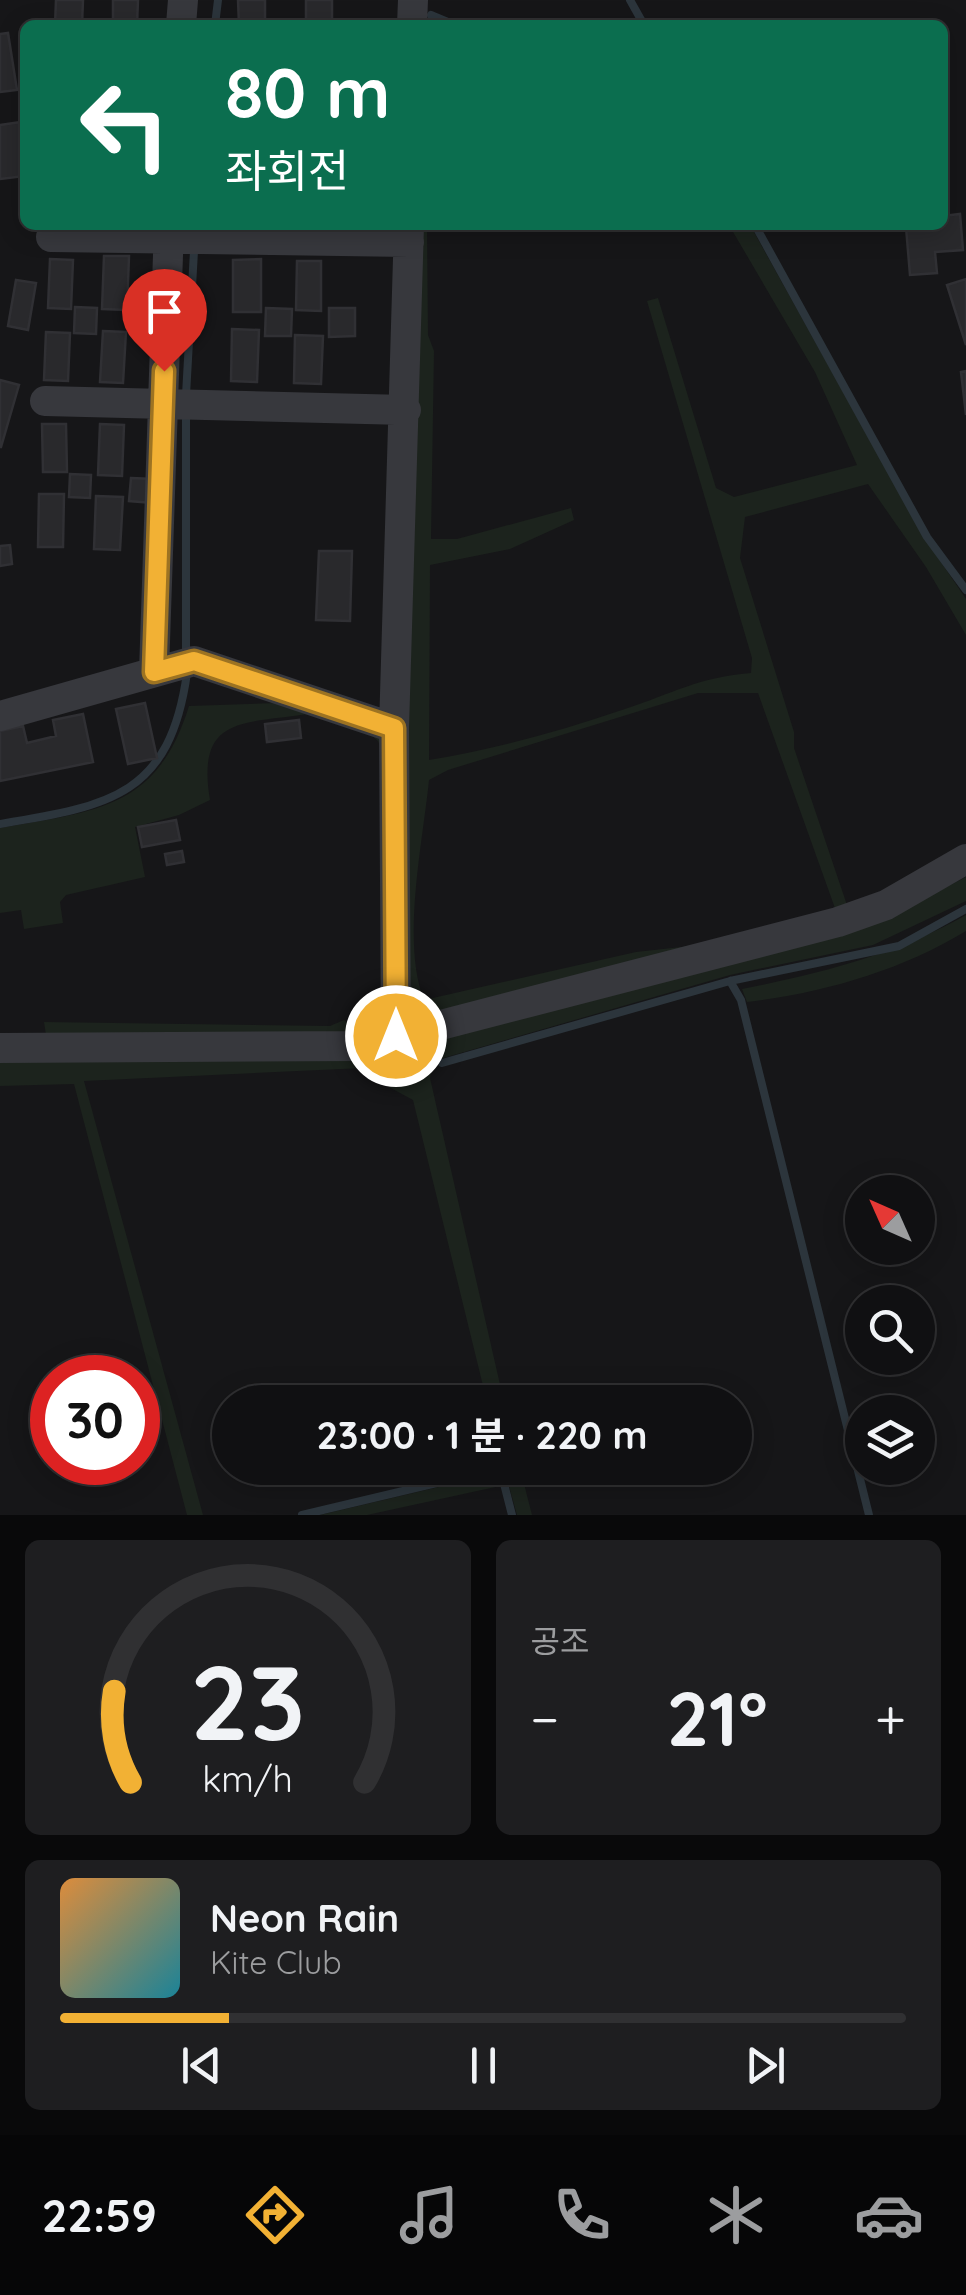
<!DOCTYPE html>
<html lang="ko">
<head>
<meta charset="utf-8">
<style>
  :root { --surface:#101012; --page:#1e1e20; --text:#f1f3f6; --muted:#9c9d9f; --line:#303032; --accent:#f2b134 }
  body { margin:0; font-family:Quicksand,"Noto Sans KR",sans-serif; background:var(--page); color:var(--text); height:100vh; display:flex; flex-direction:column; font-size:38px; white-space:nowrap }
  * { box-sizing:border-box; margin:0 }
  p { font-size:32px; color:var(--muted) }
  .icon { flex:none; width:55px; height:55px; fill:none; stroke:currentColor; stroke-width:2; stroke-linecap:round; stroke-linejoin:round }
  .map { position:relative; height:1515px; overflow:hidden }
  .panel { display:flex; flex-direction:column; gap:25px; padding:25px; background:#09090a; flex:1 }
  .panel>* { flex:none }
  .hud { position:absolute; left:20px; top:20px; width:928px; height:210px; border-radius:15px; box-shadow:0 5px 25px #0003,0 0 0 2px var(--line); background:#0b6e4f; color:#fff; overflow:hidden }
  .needle { width:65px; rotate:315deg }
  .fabs { position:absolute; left:845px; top:1175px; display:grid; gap:20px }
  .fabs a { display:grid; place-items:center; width:90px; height:90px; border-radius:50%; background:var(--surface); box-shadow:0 5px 25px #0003,0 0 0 2px var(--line); font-size:50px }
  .speed { position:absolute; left:30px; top:1355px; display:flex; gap:20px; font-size:50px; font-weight:700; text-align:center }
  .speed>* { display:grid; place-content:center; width:130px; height:130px; border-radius:50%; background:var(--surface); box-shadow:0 5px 25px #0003,0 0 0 2px var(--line); line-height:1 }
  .speed .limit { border:15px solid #d22; background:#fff; color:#111 }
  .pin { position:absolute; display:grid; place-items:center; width:85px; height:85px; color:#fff; margin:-102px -42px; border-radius:50% 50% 50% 0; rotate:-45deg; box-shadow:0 0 10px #0007 }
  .pin .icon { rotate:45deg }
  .me { position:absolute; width:110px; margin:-55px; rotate:0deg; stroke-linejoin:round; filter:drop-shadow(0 0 8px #0008) }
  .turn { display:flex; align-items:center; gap:35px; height:210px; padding:0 40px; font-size:45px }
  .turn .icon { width:130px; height:130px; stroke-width:2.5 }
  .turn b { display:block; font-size:70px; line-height:85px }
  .big { font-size:75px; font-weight:700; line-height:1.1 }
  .panel .card { flex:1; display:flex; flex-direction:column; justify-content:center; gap:15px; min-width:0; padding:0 35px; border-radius:15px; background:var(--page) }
  .panel .dial { align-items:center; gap:0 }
  .dial svg { height:260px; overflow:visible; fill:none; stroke:var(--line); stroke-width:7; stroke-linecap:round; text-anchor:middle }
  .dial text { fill:var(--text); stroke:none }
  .song { display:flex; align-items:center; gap:30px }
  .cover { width:120px; height:120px; border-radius:15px; background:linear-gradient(135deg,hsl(30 70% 55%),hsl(190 70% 35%)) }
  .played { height:10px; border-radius:5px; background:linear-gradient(90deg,var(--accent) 20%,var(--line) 20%) }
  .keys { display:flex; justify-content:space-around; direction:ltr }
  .heat { display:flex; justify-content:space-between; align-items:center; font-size:55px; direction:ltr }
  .panel .tiles { flex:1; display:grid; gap:25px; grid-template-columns:1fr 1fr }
  .card:last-child { grid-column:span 2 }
  .trip { position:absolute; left:212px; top:1385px; width:540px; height:100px; border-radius:50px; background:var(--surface); box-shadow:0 5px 25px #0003,0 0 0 2px var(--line); font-weight:700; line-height:100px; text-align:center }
  .tab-bar { display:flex; height:160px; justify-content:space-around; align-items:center; background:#060607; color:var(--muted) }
  .tab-bar .icon { width:70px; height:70px }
  .tab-bar .on { color:var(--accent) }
  .tab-bar b { font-size:45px; color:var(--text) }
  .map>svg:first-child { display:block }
</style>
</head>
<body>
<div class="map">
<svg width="966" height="1515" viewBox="0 0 966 1515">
  <rect width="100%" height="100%" fill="#161618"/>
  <!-- green -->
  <path fill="#1c231d" d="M419,225h8l1,110 6,16 -3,188h26l114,-31 3,12 -64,29 -80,16 -1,195c66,-11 132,-29 196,-51 49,-16 71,-31 126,-36l1,-15 -105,-357 11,-3 58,190 18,9 123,-32 -42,-93 -86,-147h21l174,312 42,62v36l-40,-68 -58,-83 -123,33 -5,41 54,174v16l54,160 -12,3 -78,-218h-60l-250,77 -19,10c-6,61 -28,163 -5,220l212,-48 72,-8 -296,77 -10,-21z
    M306,702l2,12c-66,10 -112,2 -98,86l-31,15 -44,12 10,50 -79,18 -6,7 3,21 -39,6 -3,-19 -21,3v-85c95,-17 157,-18 189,-122z
    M362,727l24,9 -2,282 -17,17 -320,6 -3,-19 286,4 14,-6 13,8 8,-4 17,-34 2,-235 -6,-14z
    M966,877v24l-93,44 -143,30 -297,86 -3,17 74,324h-17l-74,-302 -24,-13 -4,-20 -301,14 119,434h-16l-113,-431 -74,2v-27l360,-7 514,-128z
    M966,915v16c-66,40 -143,62 -219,71l-5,-13c80,-16 152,-34 224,-74z
    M504,1468h16l12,47h-15z
    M498,1473l2,13 -133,29h-47z"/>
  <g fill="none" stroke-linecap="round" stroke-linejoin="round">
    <!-- stream -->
    <path stroke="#2c353c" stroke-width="8" d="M630,0l14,25
      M431,15l24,10
      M215,25l3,-25
      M755,225l172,312 39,53
      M186,395l8,-144
      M186,655v-237
      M0,824c111,-18 170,-29 187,-151
      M730,981l11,19 128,515
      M442,1063l288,-82 169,-35 67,-37
      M302,1515l198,-47 12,47"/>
  </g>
  <!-- building -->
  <path fill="#29292c" stroke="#303034" stroke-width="2.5" d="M56,0h27l-1,25h-27z
    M113,0h25l-1,25h-24z
    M238,0h27v25h-26z
    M306,0h26v25h-26z
    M8,33l9,57 -17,2v-58z
    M21,122l4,54 -25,3v-54z
    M960,214l3,36 -28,2 2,21 -27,2 -4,-48 36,-2v-9z
    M104,256h25l-2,54 -25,-1z
    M50,259l23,1 -2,49 -23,-1z
    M261,259v53h-28v-52z
    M297,261h24v50l-25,-1z
    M966,279v66l-19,-60z
    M16,280l20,3 -8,47 -20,-4z
    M75,307l22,1 -1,26 -22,-1z
    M134,307l25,1 -1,26 -25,-1z
    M266,308l26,1 -1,27h-26z
    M329,308h26v28l-26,1z
    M232,329l27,1 -2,52 -26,-1z
    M103,331l23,1 -3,51 -23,-1z
    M46,332l24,1 -2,48 -24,-1z
    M295,335l28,1 -2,48 -27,-1z
    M966,371v44l-5,-43z
    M0,380l19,5 -18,62h-1z
    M42,424h24l1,48h-24z
    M100,424l24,1 -2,51 -24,-1z
    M70,474l21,1 -1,23 -21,-1z
    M131,478l23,1 -2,24 -23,-2z
    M39,494h25l-1,53h-25z
    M96,496l27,1 -3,53 -26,-1z
    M10,545l2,19 -12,2v-20z
    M319,551h33l-2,70 -34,-1z
    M145,703l12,55 -29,6 -12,-55z
    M83,714l10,48 -93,19v-50l23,-5 4,17 29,-7 -3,-16z
    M299,720l2,18 -34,4 -2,-18z
    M176,820l4,20 -38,7 -4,-20z
    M182,851l2,11 -17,3 -2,-11z"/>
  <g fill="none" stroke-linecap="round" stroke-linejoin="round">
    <!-- minor -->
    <path stroke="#37383d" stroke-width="30" d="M181,25l2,-25
      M412,25l1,-25
      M51,237l358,5
      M45,401l361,9
      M154,672l15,-447
      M0,716l194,-55 200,67
      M396,1036l-2,-308 15,-503
      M0,1048l360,-2 478,-124 48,-17 80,-46"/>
  </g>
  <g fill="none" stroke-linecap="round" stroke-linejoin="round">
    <defs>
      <path id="route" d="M164,371l-10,301 40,-11 200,67 2,308"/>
    </defs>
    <!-- route casing -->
    <use href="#route" stroke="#9d7322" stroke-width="25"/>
    <!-- route -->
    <use href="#route" stroke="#f2b134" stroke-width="18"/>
  </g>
</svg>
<div class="fabs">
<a><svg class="needle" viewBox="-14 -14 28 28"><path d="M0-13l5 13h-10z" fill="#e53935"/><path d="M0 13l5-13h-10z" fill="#9c9d9f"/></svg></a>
<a><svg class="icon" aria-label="search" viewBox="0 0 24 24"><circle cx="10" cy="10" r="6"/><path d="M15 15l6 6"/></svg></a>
<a><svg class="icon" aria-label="layers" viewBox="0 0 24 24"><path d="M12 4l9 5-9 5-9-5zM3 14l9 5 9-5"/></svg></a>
</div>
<div class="speed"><div class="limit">30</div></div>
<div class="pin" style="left:164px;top:371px;background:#d93025"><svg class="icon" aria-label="arrive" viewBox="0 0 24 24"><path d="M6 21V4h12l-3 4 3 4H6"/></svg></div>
<svg class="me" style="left:396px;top:1036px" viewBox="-20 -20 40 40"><circle r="17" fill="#f2b134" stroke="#fff" stroke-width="3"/><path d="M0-11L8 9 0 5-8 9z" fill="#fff"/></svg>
<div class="trip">23:00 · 1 분 · 220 m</div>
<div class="hud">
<div class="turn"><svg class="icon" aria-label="left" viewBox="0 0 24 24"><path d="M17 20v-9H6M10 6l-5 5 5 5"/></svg><div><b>80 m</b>좌회전</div></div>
</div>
</div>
<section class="panel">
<div class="tiles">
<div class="card dial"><svg viewBox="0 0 100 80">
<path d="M14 69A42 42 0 1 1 86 69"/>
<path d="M14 69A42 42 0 0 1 9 41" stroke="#f2b134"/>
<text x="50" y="56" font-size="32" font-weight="700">23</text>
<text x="50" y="72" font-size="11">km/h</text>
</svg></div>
<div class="card"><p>공조</p>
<div class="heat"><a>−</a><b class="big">21°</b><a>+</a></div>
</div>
<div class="card">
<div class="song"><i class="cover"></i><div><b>Neon Rain</b><p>Kite Club</p></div></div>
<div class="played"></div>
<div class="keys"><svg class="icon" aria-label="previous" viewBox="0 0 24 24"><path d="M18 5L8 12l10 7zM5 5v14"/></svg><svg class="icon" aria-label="pause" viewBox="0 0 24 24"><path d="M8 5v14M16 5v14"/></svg><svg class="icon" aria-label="next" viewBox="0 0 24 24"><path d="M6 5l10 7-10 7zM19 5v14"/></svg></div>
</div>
</div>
</section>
<nav class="tab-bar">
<b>22:59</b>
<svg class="icon on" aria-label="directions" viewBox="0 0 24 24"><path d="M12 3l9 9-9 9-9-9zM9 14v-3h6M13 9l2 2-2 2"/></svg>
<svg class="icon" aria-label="music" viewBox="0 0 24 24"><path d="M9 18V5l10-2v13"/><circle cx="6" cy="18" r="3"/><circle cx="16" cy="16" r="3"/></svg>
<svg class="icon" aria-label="phone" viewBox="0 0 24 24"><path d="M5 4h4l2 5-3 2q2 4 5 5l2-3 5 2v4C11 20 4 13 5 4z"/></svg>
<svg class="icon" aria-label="climate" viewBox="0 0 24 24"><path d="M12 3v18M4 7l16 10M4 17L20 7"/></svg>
<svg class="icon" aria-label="car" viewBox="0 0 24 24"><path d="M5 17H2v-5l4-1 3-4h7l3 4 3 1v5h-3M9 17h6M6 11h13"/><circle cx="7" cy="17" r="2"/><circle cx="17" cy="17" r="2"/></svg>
</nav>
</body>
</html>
